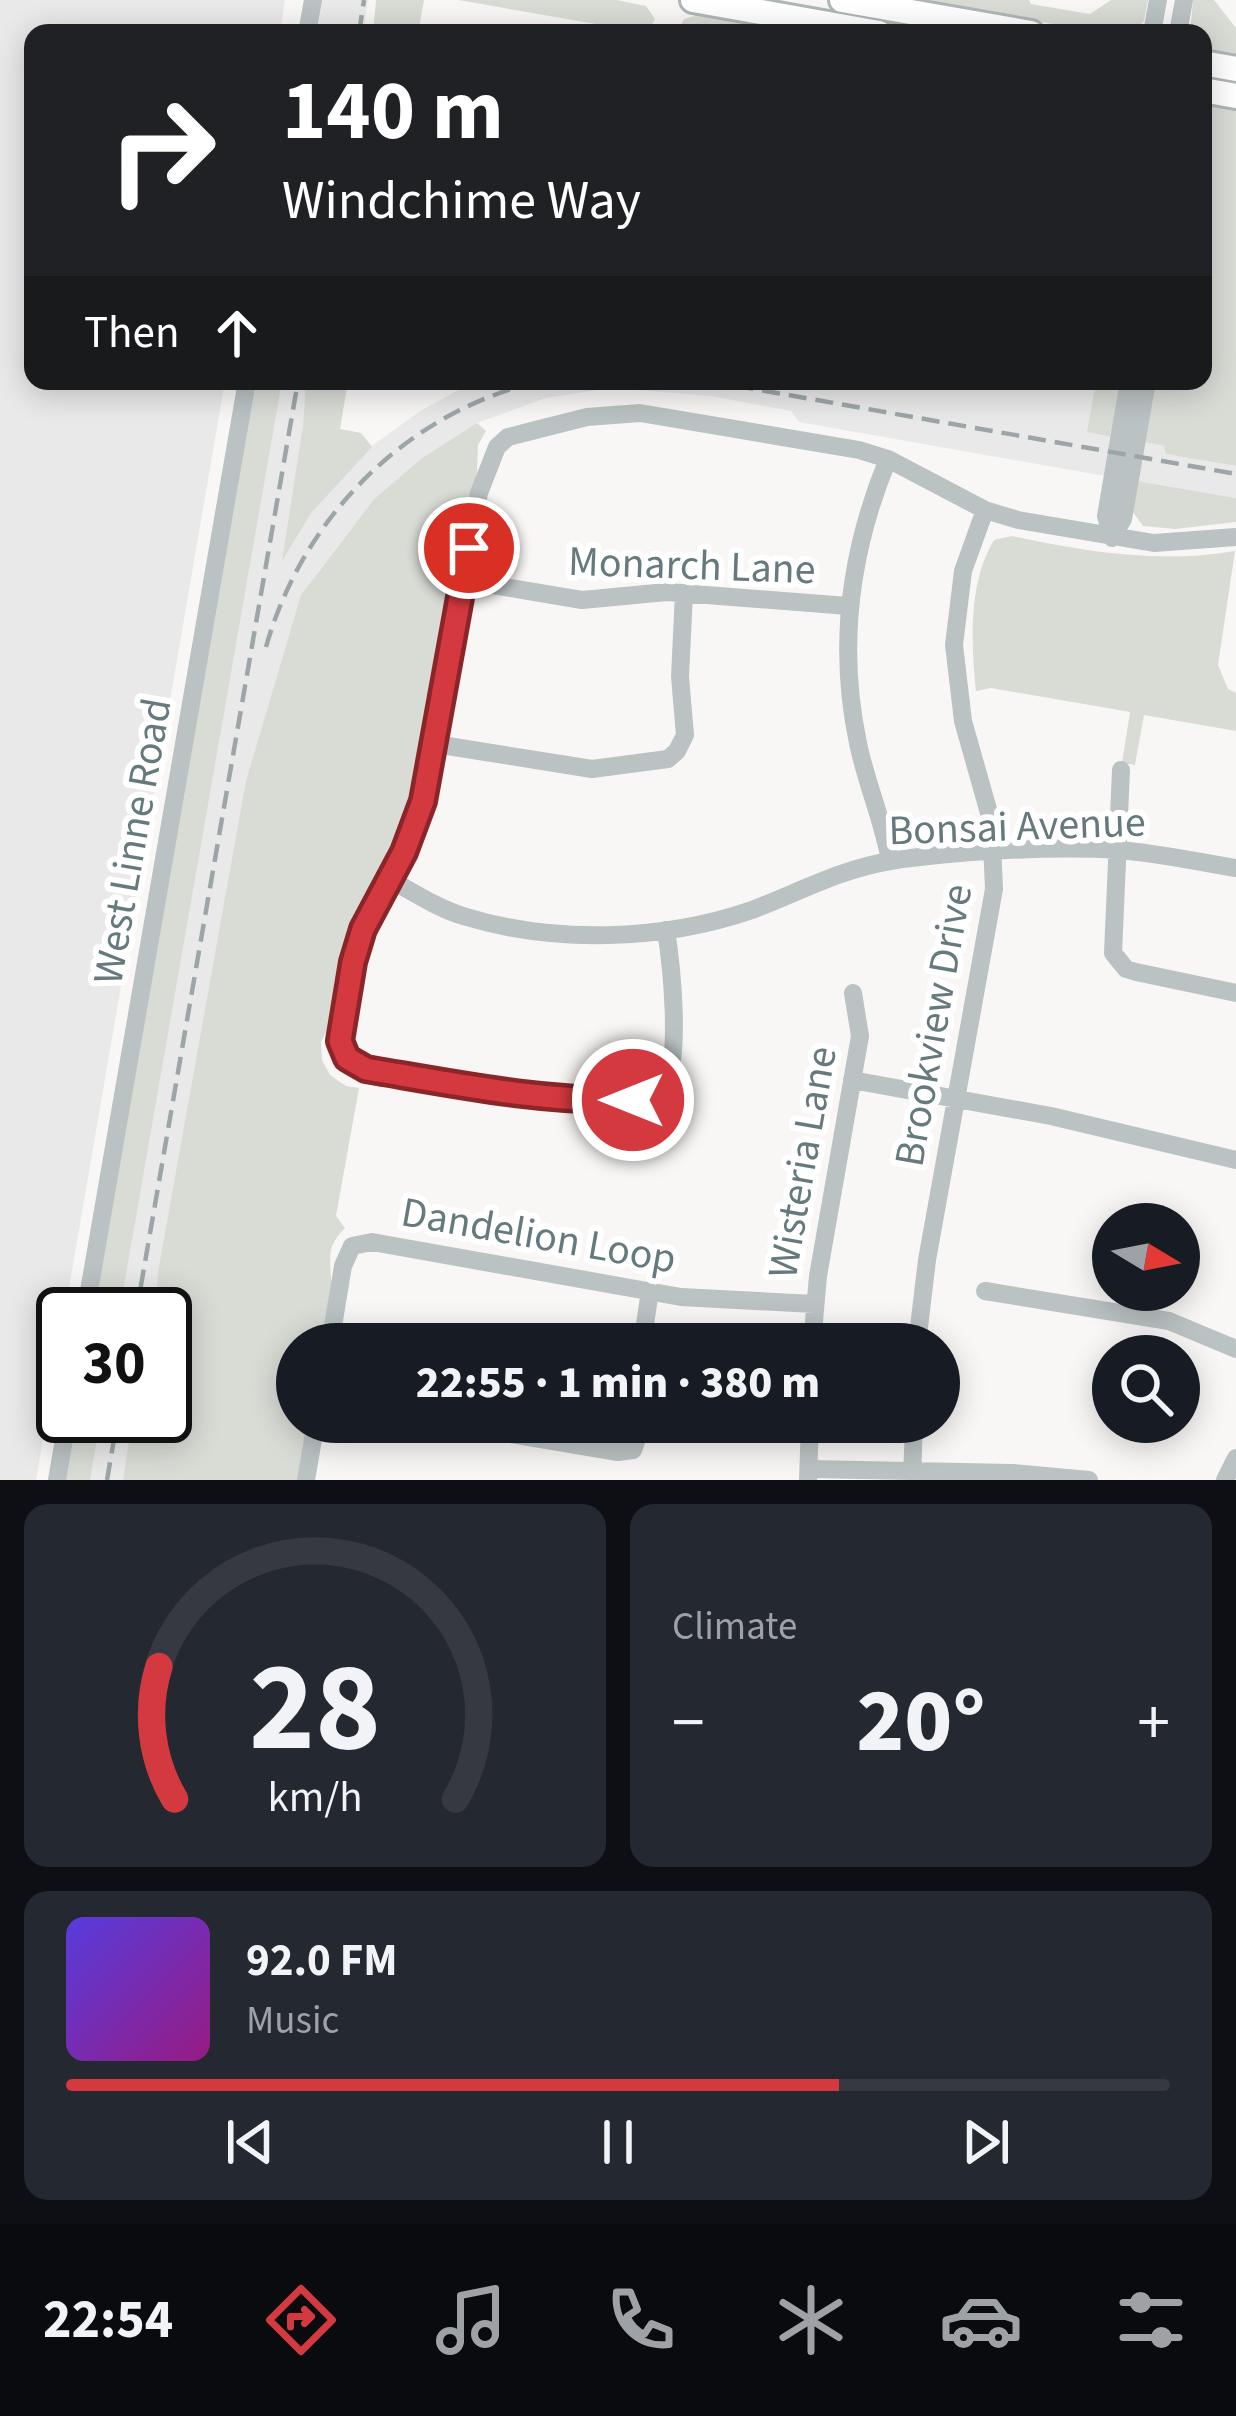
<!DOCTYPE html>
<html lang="en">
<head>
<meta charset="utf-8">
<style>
  :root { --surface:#171b24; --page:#242831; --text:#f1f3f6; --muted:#9ea1a6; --line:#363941; --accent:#d4393f }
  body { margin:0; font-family:"Source Sans 3",sans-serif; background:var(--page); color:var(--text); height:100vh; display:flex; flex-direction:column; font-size:45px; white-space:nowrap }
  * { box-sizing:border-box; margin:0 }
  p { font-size:39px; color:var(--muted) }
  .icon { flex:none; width:66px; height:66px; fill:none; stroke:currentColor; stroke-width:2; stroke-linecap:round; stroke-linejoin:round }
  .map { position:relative; height:1480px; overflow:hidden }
  .sheet { display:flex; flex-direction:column; gap:24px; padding:24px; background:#0d0f14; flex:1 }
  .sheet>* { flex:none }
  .banner { position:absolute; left:24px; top:24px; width:1188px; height:366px; border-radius:24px; box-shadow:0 6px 30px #0003; background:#202124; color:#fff; overflow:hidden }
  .needle { width:78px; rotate:100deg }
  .buttons { position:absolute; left:1092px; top:1203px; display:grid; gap:24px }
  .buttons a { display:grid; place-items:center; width:108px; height:108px; border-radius:50%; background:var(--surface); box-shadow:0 6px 30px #0003; font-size:60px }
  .speed { position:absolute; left:36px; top:1287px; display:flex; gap:24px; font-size:60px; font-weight:700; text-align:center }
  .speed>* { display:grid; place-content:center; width:156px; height:156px; border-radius:50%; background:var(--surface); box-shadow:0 6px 30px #0003; line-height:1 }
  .speed .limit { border:6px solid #111; border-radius:18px; background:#fff; color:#111 }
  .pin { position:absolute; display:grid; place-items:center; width:102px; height:102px; color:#fff; margin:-51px; border:6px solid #fff; border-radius:50%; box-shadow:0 3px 12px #0007 }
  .me { position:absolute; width:132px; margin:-66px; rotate:270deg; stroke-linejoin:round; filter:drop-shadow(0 0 9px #0008) }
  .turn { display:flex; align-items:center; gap:42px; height:252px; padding:0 60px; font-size:54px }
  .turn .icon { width:156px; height:156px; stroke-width:2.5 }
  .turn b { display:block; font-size:84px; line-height:102px }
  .then { display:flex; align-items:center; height:114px; padding:0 60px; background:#0003; gap:24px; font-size:45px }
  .big { font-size:90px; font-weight:800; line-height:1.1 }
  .sheet .tile { flex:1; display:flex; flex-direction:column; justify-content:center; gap:18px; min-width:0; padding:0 42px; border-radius:24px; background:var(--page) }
  .sheet .dial { align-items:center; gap:0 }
  .dial svg { height:312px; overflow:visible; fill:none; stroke:var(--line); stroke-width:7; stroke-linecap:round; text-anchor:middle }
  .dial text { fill:var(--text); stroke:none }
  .song { display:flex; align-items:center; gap:36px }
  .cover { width:144px; height:144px; border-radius:18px; background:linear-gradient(135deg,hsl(250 70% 55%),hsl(310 70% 35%)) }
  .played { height:12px; border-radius:6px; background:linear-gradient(90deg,var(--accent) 70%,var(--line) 70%) }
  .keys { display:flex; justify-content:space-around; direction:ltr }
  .heat { display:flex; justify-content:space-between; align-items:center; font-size:66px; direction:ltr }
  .sheet .tiles { flex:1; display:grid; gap:24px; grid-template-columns:1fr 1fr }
  .tile:last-child { grid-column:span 2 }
  .trip { position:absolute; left:276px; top:1323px; width:684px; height:120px; border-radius:60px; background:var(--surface); box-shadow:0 6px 30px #0003; font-weight:800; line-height:120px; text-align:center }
  .tab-bar { display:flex; height:192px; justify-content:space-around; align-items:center; background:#090b0e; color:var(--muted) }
  .tab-bar .icon { width:84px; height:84px }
  .tab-bar .on { color:var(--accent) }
  .tab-bar b { font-size:54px; color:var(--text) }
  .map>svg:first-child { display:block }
</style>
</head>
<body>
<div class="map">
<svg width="1236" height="1480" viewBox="0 0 1236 1480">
  <rect width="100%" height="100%" fill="#f8f7f5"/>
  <!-- built -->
  <path fill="#e9e9e9" d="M0,0h285l-5,33h-247v348h192l-189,1099h-36z
    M321,0h47l-5,33h-48z
    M255,381h47l38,48 21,4 11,13 48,-35 55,-30h621l-8,51 24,5 -7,39 -306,-54 -8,-11 -80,-15 -100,-8 -65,10 -69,25 -55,35 -48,41 -56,73 -159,908h-95l11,-64h90v-102h-72z
    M1144,442l20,4 3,8 69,12v32l-99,-17z"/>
  <!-- green -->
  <path fill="#d9dcd5" d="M376,0h48l-6,33h-45z
    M458,0h159l29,6 9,13 -8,14z
    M918,0h111l2,4 59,10 21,-14h37l-4,21 -9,10 -31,2z
    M1193,0h21l22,28v28l-33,-7v-16h-13z
    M699,14l104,19h-126l7,-14z
    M1203,104l33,5v357l-70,-12 -2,-8 -20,-4 10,-61h49z
    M255,381h27l-163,933h-26z
    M306,381h42l-8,48 21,4 11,14 -61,66 -29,48 21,-135z
    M1096,381h26l-10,56 -25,-5z
    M477,423l9,8 -8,14 -1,27 -61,320 -19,54 -43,80 -20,90 -13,26 1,18 8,15 16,11 13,2 -23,128 9,12c-20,20 -14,30 -14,55 0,20 -6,41 -10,61h-24v78h11l-10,58h-175l10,-64h32v-102h-10l3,-42 88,-491 55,-186 73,-96 48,-41z
    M1137,481l99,17v24l-61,7 -32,-3 -11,-15z
    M1012,536c75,16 146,28 223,15l-17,114 10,24 8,4v38l-92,-16 -9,50 -13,-2 8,-51 -139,-24 -15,3c-5,-47 -8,-108 18,-151z
    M75,1416h26l-11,64h-26z"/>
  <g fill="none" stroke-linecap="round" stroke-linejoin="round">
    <defs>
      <path id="major" d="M693,0l186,33
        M842,0l189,33
        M1203,63l33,6
        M1203,90l33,6"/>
    </defs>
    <!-- major casing -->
    <use href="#major" stroke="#afb6b8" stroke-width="30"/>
    <!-- minor -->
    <path stroke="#bbc2c3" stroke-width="18" d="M307,33l6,-33
      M1152,33l6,-33
      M1178,33l6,-33
      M888,459c-38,92 -51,185 -30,284 8,40 25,77 32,118
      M1112,538l11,-19 24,-138
      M1112,538l-6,-22 23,-135
      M463,580l119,20 85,-8 181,14
      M435,744l157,25 76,-10 9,-8 8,-16 -5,-58 4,-84
      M1121,770l-8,183 13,16 10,3 100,21
      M389,879c24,13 48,29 74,37 91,28 199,25 289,-6 45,-17 89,-41 138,-49 64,-10 163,-15 228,-11 40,3 79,12 118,18
      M666,930c5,32 16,129 -2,156 -28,40 -249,-9 -298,-17l-19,-11 -6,-17 12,-79 10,-33 41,-77 19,-51 56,-308 18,-46 11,-10 79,-20 53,-4 219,37 29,9 97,51 33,10 136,23 82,-6
      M852,1080l199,36 185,44
      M985,1291l184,30 67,28
      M85,1314l162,-933
      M330,1344l13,-78 9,-20 20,-4 309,55 133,7
      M642,1344l8,-53
      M812,1344l6,-68 42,-240 -7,-43
      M917,1344l10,-84 67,-371 -3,-69 -28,-99 -9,-76 9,-74 22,-61
      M439,1422l179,30 15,-2 10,-28
      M809,1469l204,4 76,7
      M57,1480l11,-64
      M306,1480l10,-58
      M808,1480l2,-58
      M912,1480l2,-58
      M1225,1480l11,-22"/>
    <!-- major -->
    <use href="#major" stroke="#fff" stroke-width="24"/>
    <!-- rail -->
    <path stroke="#9ca6a8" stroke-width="4.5" stroke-dasharray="18 9" stroke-linecap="butt" d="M359,33l5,-33
      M709,381l527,93
      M266,647c37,-131 142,-236 275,-266
      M136,1314l162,-933
      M107,1480l11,-64"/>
  </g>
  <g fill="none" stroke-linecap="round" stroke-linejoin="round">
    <defs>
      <path id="route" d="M469,548l-46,253 -19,51 -41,77 -10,33 -13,79 7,17 19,11c89,15 176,33 267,31"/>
    </defs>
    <!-- route casing -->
    <use href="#route" stroke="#8a2529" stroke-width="30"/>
    <!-- route -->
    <use href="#route" stroke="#d4393f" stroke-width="21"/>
  </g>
  <g text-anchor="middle" stroke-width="12" stroke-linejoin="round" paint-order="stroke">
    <!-- street labels -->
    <g font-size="42" fill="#667a7e" stroke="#fff">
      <text transform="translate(692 564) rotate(2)" y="15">Monarch Lane</text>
      <text transform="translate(1017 825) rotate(-2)" y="15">Bonsai Avenue</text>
      <text transform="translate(131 841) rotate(-80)" y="15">West Linne Road</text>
      <text transform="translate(932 1025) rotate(-80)" y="15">Brookview Drive</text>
      <text transform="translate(801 1162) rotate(-80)" y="15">Wisteria Lane</text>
      <text transform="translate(539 1234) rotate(10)" y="15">Dandelion Loop</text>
    </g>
  </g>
</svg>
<div class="buttons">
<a><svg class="needle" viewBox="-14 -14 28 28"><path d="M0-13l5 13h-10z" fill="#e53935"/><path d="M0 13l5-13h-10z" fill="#9ea1a6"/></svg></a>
<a><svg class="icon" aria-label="search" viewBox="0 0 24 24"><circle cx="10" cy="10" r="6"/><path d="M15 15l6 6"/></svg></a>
</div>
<div class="speed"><div class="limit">30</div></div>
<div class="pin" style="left:469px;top:548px;background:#d93025"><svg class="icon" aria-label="arrive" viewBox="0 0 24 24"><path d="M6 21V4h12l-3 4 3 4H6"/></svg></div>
<svg class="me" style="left:633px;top:1100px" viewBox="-20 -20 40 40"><circle r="17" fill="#d4393f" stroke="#fff" stroke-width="3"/><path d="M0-11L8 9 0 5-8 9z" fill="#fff"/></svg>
<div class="trip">22:55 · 1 min · 380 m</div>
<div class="banner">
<div class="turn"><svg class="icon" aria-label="right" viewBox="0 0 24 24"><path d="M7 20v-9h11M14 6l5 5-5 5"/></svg><div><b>140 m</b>Windchime Way</div></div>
<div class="then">Then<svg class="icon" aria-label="ahead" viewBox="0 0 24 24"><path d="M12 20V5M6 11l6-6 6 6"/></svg></div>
</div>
</div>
<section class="sheet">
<div class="tiles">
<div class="tile dial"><svg viewBox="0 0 100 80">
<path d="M14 69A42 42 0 1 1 86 69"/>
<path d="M14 69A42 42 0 0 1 10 35" stroke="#d4393f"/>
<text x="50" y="56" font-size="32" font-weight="700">28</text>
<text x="50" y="72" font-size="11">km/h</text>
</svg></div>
<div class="tile"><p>Climate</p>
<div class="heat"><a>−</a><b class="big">20°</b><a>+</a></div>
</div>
<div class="tile">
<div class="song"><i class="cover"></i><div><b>92.0 FM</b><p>Music</p></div></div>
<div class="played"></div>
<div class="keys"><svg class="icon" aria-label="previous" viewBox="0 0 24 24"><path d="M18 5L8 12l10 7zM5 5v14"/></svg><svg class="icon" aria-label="pause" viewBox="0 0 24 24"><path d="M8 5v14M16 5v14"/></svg><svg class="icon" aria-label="next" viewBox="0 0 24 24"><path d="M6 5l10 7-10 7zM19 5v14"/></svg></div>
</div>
</div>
</section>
<nav class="tab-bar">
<b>22:54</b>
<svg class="icon on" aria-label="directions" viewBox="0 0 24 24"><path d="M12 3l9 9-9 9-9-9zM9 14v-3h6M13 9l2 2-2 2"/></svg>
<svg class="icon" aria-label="music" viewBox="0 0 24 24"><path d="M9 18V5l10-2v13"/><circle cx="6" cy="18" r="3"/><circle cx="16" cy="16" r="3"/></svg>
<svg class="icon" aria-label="phone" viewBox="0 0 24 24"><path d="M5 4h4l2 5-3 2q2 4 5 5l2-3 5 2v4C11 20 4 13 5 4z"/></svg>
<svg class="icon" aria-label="climate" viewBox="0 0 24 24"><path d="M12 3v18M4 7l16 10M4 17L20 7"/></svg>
<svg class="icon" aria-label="car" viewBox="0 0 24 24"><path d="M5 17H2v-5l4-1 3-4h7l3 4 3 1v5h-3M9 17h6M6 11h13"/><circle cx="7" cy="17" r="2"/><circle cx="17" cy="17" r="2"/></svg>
<svg class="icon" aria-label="filters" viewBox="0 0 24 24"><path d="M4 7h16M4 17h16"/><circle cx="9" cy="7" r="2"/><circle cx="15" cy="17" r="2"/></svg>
</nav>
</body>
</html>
